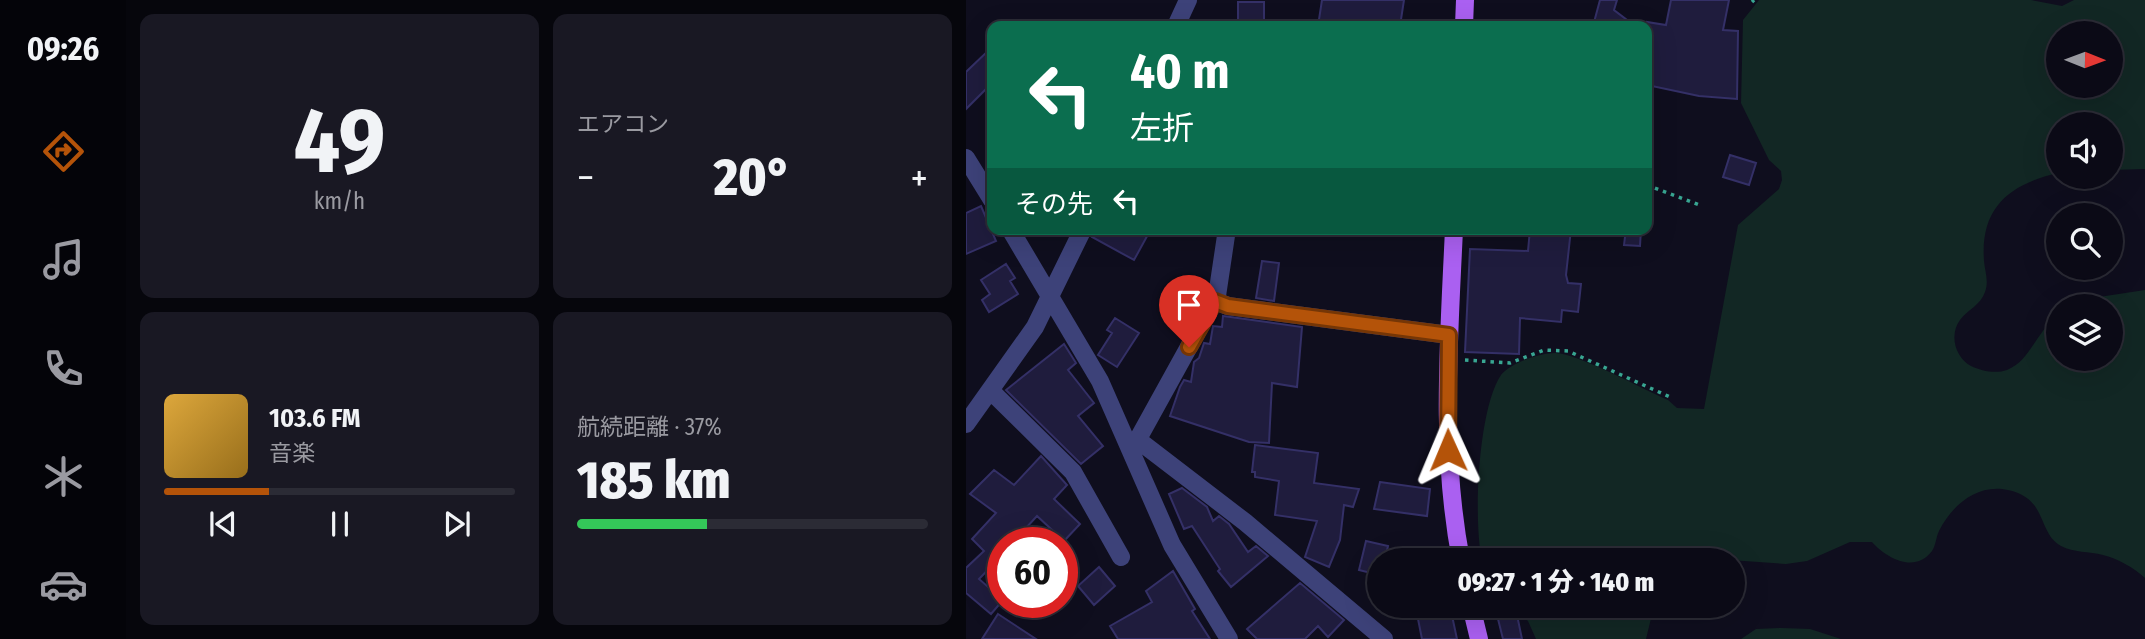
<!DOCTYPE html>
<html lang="ja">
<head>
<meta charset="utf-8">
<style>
  :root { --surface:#0b0a16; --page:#191823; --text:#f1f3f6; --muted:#9a9aa1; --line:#2b2b35; --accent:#b45309 }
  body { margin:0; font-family:"Fira Sans Condensed","Noto Sans JP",sans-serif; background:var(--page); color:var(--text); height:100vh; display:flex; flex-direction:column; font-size:26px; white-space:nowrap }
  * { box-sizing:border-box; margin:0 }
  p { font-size:23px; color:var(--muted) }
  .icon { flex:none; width:38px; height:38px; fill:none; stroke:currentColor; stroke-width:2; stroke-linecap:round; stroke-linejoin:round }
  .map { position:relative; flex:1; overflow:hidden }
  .panel { display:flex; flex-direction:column; gap:14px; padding:14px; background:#06060c; width:840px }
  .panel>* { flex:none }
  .banner { position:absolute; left:21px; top:21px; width:665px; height:214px; border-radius:14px; box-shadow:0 7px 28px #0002,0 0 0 2px var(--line); background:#0b6e4f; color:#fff; overflow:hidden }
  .needle { width:46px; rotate:91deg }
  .controls { position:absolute; left:1080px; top:21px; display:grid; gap:14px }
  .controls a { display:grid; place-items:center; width:77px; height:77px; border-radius:50%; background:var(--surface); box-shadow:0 7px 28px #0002,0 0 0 2px var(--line); font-size:35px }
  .speed { position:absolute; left:21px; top:527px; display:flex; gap:14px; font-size:35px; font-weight:700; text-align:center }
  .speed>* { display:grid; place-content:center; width:91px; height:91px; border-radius:50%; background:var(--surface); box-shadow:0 7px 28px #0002,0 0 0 2px var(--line); line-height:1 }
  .speed .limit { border:10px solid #d22; background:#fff; color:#111 }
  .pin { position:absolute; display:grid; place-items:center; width:60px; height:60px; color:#fff; margin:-72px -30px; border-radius:50% 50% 50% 0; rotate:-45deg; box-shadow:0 0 7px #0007 }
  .pin .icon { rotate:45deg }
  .me { position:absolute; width:77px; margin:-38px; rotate:359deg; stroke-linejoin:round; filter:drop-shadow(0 0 5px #0008) }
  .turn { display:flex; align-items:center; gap:24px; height:147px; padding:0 28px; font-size:32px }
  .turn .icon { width:91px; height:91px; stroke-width:2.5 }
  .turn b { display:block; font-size:49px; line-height:60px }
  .then { display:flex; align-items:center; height:66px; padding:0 28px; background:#0003; gap:14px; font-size:26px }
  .big { font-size:52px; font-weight:800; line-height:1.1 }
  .panel .card { flex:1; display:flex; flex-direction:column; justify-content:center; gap:10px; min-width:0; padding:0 24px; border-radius:14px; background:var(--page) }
  .panel .dial { align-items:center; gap:0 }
  .dial b { font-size:91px; line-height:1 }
  .song { display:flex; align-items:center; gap:21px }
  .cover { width:84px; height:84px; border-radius:10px; background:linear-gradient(135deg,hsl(40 70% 55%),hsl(40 70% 35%)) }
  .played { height:7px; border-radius:4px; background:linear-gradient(90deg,var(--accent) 30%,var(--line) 30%) }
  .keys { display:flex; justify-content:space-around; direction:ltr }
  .heat { display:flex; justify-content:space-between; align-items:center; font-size:38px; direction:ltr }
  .charge { height:10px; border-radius:5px; background:linear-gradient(90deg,#34c759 37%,var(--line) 0) }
  .panel .tiles { flex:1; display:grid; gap:14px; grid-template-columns:repeat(2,1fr) }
  .trip { position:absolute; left:401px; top:548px; width:378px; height:70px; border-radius:35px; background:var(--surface); box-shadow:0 7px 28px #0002,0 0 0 2px var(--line); font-weight:800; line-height:70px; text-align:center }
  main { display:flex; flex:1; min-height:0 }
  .dock { display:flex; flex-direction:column; width:126px; justify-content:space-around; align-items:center; background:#040409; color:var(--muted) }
  .dock .icon { width:49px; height:49px }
  .dock .current { color:var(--accent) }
  .dock b { font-size:32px; color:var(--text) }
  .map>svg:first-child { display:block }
</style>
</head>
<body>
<main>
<nav class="dock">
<b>09:26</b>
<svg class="icon current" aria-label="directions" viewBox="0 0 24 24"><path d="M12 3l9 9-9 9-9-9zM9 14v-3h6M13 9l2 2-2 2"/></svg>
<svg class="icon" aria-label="music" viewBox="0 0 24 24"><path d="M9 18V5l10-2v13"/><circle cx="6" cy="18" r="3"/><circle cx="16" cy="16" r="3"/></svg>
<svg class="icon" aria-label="phone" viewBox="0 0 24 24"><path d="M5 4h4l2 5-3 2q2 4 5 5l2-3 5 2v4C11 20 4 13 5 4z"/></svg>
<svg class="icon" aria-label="climate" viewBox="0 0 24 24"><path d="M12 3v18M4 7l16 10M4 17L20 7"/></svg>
<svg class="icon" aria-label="car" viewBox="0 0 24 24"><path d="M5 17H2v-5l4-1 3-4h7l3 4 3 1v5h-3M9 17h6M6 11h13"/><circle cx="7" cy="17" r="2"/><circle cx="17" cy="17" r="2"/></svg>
</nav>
<section class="panel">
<div class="tiles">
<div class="card dial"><b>49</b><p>km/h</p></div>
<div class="card"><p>エアコン</p>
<div class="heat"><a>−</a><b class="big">20°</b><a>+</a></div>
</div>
<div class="card">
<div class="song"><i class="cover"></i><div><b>103.6 FM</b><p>音楽</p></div></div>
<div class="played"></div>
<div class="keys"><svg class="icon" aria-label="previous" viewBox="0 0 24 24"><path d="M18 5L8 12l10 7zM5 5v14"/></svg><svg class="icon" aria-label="pause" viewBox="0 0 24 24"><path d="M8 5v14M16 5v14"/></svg><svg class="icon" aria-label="next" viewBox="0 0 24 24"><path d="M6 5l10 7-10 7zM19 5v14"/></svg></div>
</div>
<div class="card"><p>航続距離 · 37%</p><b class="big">185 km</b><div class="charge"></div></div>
</div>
</section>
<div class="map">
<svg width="1179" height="639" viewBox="0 0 1179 639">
  <rect width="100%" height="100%" fill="#0f0e1e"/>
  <!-- green -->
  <path fill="#122724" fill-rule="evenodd" d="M793,0h272l31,6 12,-6h71v169l-34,1 -1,-46h-52v49c-48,11 -78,34 -74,88 1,11 5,20 1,31 -5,14 -17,17 -25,28 -11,15 -5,37 11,46 10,5 25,8 36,4 24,-9 29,-40 51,-53v42h52v-53h-34l23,-9 46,-7v288c-11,-10 -28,-20 -42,-23 -14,-4 -29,-2 -42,-9 -25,-14 -12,-51 -59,-57 -28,-3 -51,18 -63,42 -3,6 -3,14 -7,20 -17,23 -46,7 -60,-9h-22l-43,19 -21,3 -84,-6 -220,2c-9,-40 -4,-151 19,-185 9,-12 39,-22 54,-22 25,1 87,36 113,47l9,8 27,1 34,-184 41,-36 3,-9 -1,-9 -12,-11 -28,-57 2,-83zM1092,33h52v53h-52z
    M546,606h142l-8,33h-110l-8,-18z
    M815,628l29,1 31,10h-100l15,-10z"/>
  <!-- building -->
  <path fill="#1f1c3d" stroke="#343067" stroke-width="2" d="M356,0h82l-4,26h-82z
    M634,0h17l-3,10 21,16h-42z
    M705,0h58l-6,30 15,1 -1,68 -38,-3 -52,-11v-63l19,3z
    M272,2h26v24h-26z
    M26,47v36l-26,26v-37z
    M764,155l26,8 -7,22 -26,-8z
    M15,206l15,35 -30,13v-41z
    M128,229h57l-17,31 -42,-23z
    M564,229h41l-5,46 2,8 13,1 -3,28 -16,-2 -1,12 -41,-4 -1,36 -54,-2 5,-103 58,2z
    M660,229h15l-1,17 -16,-1z
    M296,261l17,2 -5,38 -18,-3z
    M40,264l9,14 -5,3 8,13 -29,18 -7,-12 8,-6 -9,-14z
    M257,316l79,11 -5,60 -25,-4 -3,60 -20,-1 -79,-26 10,-29 4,-7 7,2 3,-20 5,-4 5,-15 6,1 3,-18 9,1z
    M149,318l24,15 -22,34 -19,-12 14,-22 -5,-3z
    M98,344l12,19 -8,7 26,33 -16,13 25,30 -22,18 -75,-74z
    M289,445l63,8 -4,30 45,6 -6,18 -9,-2 -4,35 -11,27 -24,-10 12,-36 -42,-6 4,-34 -24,-4v-5h-3z
    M75,456l26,29 -13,14 26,25 -16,17 -27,-25 -24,26h-10v12l-24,25 24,21 -12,14 -25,-21v-25l18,-17 -12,-12 24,-26 -26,-19 24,-24 20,15z
    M414,482l50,7 -3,27 -53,-7z
    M216,488l25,19 6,14 6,-5 10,8 19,28 8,-6 12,10 -37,31 -13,-16 2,-2 -28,-43 -8,3 -15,-35z
    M400,541l22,5 -3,14h-6v15l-20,-5z
    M133,567l16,19 -21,19 -16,-19z
    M207,571l22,38 -3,2 18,28h-92l-8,-13 42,-24 -6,-11z
    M334,583l44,37 -16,17 -10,-11 -13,13h-48l-10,-10z
    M485,611l6,28h-35l-4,-20z
    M32,614l38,25h-54z
    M551,615l5,24h-19l-5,-20z"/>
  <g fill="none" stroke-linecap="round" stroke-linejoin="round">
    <!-- path -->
    <path stroke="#38a692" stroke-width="3.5" stroke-dasharray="3.5 5" stroke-linecap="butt" d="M786,2l2,-2
      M681,185l55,21
      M499,360l45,3 34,-13 24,1 102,46"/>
    <!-- minor -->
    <path stroke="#3d4279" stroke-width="18" d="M210,26l12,-26
      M0,158l26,42
      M44,229l90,152 72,164 57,94
      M249,301l13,5 221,29
      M24,390l83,82 48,85
      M0,424l69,-97 48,-98
      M172,440l107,82 139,117
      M167,448l84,-152 10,-67"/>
    <!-- major -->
    <path stroke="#aa60f1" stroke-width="18" d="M498,26l1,-26
      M488,229c-5,111 -14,222 7,331
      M505,606l8,33"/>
  </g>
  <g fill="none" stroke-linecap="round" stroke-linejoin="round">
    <defs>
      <path id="route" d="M223,347l26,-46 13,5 221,29 -1,115"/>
    </defs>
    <!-- route casing -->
    <use href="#route" stroke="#753606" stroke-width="18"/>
    <!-- route -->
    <use href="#route" stroke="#b45309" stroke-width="12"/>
  </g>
</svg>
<div class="controls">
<a><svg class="needle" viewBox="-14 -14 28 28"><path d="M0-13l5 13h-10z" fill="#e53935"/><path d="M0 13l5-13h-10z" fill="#9a9aa1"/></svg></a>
<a><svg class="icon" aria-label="sound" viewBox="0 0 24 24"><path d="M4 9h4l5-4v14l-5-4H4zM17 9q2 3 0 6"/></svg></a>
<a><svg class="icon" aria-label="search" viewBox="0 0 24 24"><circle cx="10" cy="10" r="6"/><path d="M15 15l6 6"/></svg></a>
<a><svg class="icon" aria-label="layers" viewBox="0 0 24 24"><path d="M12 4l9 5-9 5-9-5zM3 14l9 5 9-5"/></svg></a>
</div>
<div class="speed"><div class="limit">60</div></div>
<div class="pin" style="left:223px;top:347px;background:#d93025"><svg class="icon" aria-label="arrive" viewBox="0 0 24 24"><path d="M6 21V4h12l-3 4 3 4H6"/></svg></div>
<svg class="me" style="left:482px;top:450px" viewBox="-20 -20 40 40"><path d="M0-17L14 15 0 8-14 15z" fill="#b45309" stroke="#fff" stroke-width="4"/></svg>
<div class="trip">09:27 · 1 分 · 140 m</div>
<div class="banner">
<div class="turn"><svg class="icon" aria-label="left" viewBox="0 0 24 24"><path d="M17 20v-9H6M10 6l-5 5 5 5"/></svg><div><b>40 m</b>左折</div></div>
<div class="then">その先<svg class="icon" aria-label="left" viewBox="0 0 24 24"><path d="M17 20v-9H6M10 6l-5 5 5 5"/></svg></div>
</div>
</div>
</main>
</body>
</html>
